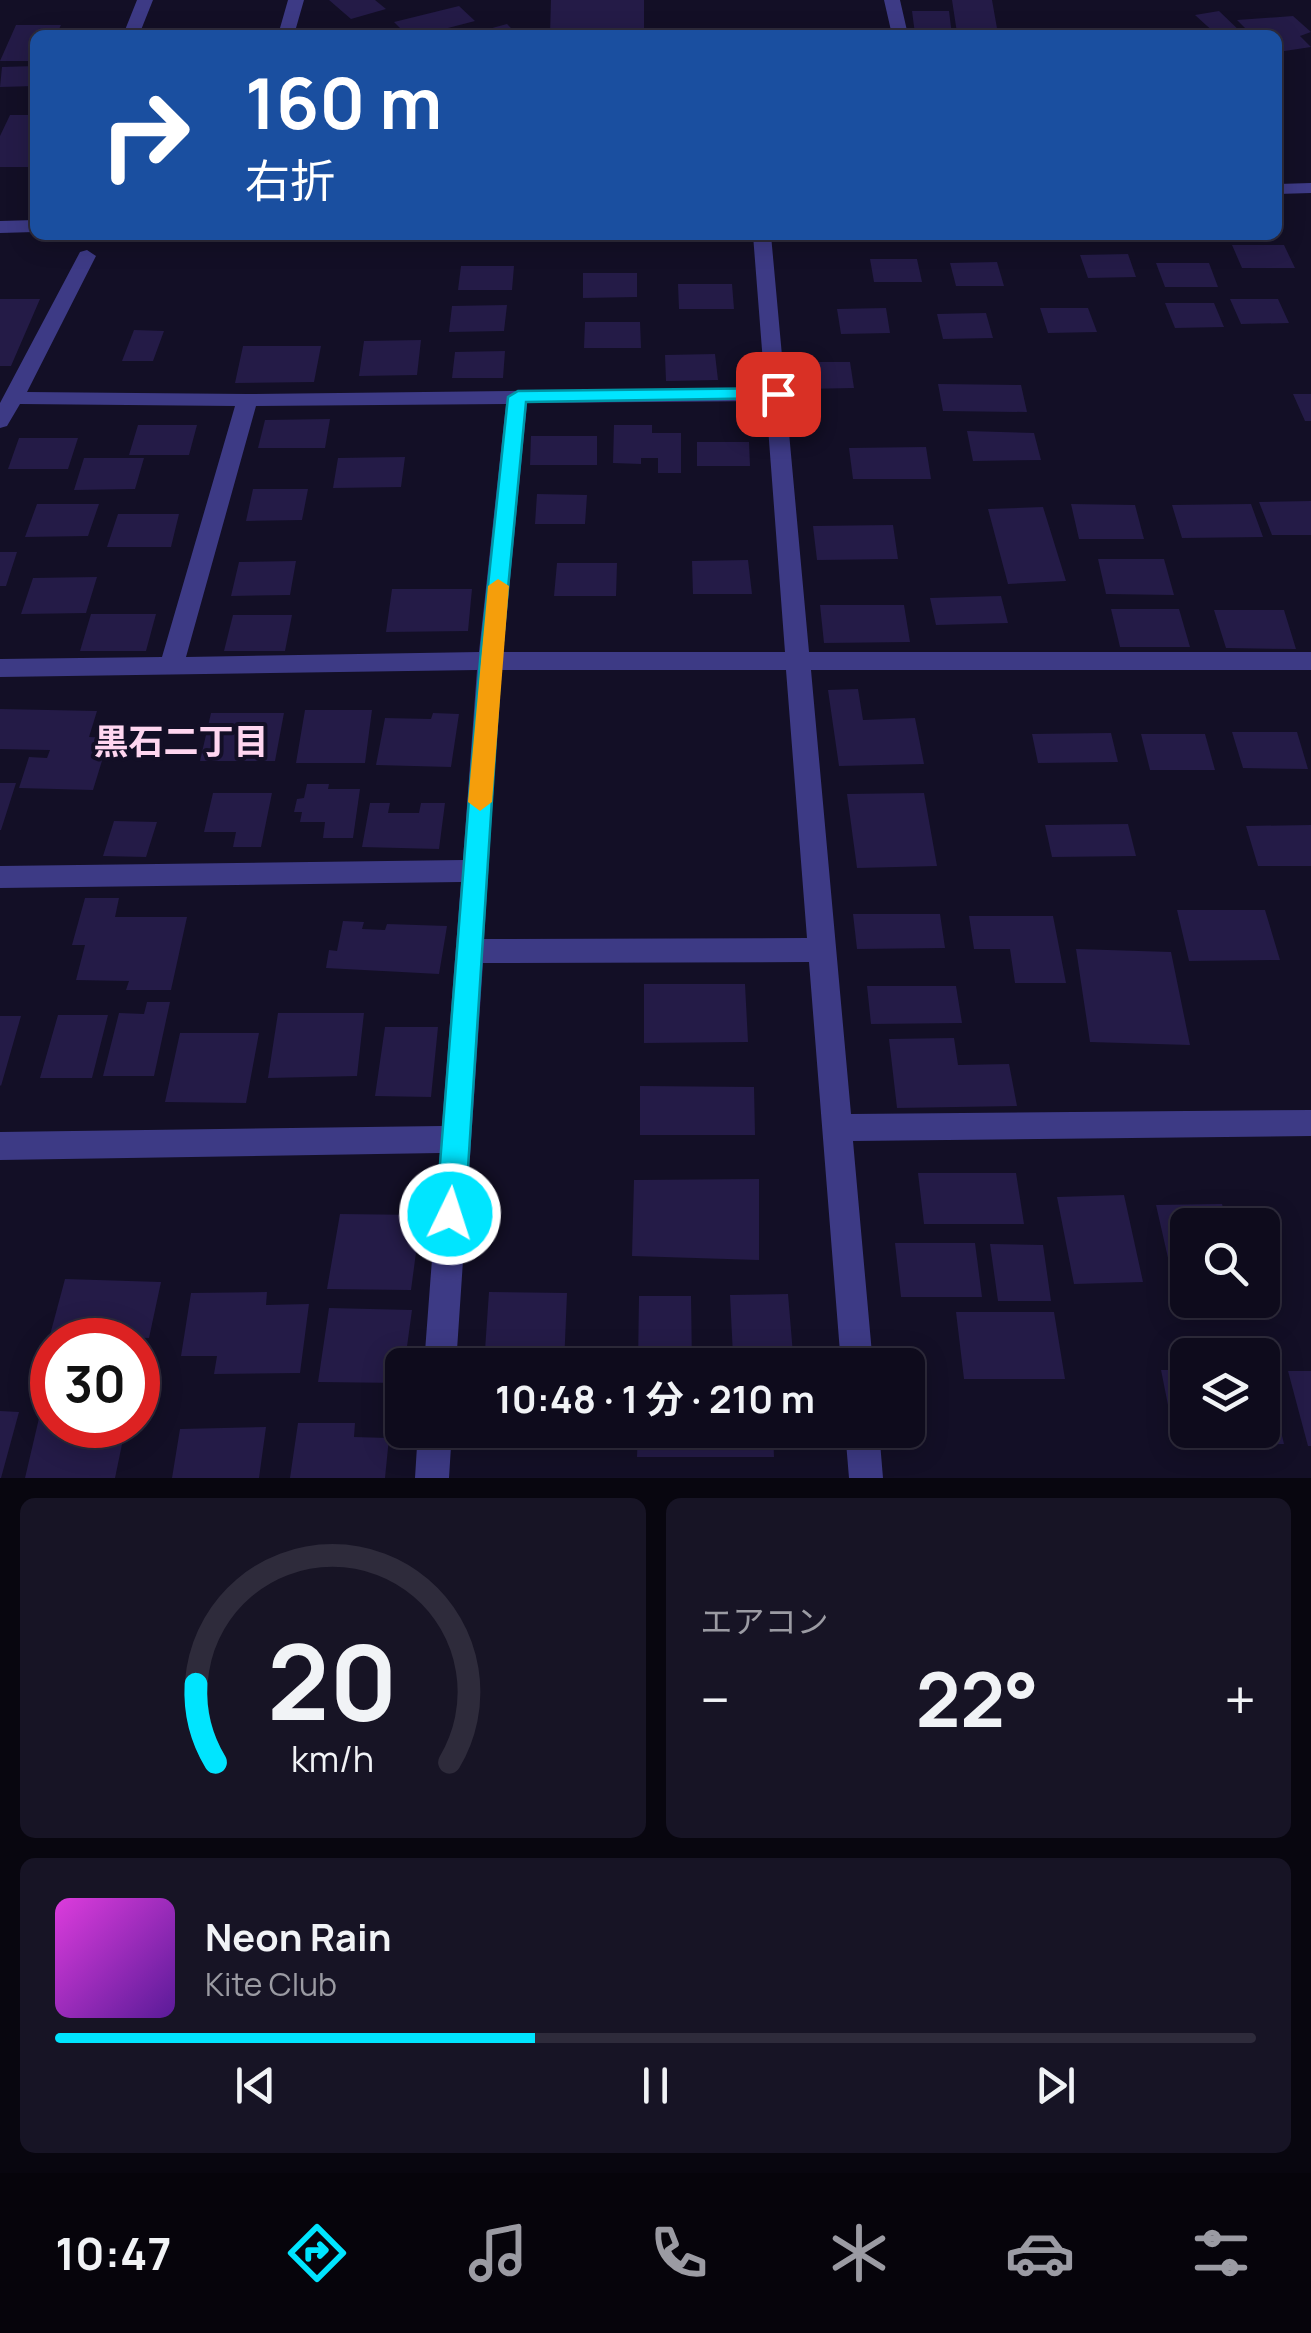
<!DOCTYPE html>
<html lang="ja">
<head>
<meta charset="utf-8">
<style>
  :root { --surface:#0e0b1c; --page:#171425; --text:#f1f3f6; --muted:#9b9ba3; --line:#2e2b3b; --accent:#00e5ff }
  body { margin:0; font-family:Manrope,"Noto Sans JP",sans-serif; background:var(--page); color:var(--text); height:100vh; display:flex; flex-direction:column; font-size:38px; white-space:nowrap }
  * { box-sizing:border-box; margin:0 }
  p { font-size:32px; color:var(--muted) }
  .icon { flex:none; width:55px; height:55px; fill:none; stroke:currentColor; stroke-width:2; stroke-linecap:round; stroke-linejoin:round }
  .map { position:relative; height:1478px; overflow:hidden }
  .drawer { display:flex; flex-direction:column; gap:20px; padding:20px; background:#08060f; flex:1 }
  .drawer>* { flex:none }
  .guide { position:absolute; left:30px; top:30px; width:1252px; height:210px; border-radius:15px; box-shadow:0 5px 25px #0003,0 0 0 2px var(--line); background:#1a4fa0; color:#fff; overflow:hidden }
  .fabs { position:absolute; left:1170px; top:1208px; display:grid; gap:20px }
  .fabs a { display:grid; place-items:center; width:110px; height:110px; border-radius:15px; background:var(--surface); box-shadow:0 5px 25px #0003,0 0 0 2px var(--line); font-size:50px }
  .speed { position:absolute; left:30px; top:1318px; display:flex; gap:20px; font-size:50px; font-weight:700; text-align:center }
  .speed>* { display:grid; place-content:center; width:130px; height:130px; border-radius:50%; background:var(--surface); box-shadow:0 5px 25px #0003,0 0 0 2px var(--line); line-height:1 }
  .speed .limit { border:15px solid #d22; background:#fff; color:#111 }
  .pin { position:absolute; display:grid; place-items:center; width:85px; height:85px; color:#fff; margin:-42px; border-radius:20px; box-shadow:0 5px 15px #0006 }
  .me { position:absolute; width:110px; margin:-55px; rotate:4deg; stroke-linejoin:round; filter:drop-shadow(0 0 8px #0008) }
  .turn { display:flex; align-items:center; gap:35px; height:210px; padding:0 50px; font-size:45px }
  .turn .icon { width:130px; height:130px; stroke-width:2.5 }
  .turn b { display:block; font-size:70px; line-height:85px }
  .big { font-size:75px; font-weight:700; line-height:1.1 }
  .drawer .tile { flex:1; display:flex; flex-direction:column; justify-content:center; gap:15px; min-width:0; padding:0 35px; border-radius:15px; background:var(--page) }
  .drawer .dial { align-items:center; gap:0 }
  .dial svg { height:260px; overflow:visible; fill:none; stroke:var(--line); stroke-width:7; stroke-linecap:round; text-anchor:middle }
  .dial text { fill:var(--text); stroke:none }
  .song { display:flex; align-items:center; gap:30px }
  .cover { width:120px; height:120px; border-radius:15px; background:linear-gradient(135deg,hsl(300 70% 55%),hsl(270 70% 35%)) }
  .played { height:10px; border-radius:5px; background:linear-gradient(90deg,var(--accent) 40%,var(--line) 40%) }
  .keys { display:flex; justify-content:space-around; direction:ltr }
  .heat { display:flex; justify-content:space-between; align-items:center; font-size:55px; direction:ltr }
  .drawer .tiles { flex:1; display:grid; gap:20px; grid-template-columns:1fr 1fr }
  .tile:last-child { grid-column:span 2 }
  .trip { position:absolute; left:385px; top:1348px; width:540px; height:100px; border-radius:15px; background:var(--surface); box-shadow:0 5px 25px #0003,0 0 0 2px var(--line); font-weight:700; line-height:100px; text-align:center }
  .dock { display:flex; height:160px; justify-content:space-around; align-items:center; background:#06040b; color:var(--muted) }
  .dock .icon { width:70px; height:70px }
  .dock .on { color:var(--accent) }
  .dock b { font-size:45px; color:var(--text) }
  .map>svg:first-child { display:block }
</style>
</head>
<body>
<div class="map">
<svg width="1311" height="1478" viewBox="0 0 1311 1478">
  <rect width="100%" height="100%" fill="#130f26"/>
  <!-- building -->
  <path fill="#241b47" d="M329,0h46l11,9 -35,10z
    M551,0h93v35h-94z
    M952,0h40l6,34 -41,-1z
    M459,6l16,15 -54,14h-14l-13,-13z
    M912,11h37l3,24 -37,-1z
    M1219,11l25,24h-27l-22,-20z
    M1293,16l18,16 -11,4 11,11 -33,5v-17l-28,-2 -13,-13z
    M507,24l11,11h-48v-1z
    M16,25h45l-5,10h-21v26h-35z
    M162,29h40l-2,6h-40z
    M35,66v20l-35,1 2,-20z
    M10,115h25v52h-35v-31z
    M1232,245h52l11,23h-53z
    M1128,254l8,23 -48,1 -8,-23z
    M870,259h47l5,23h-48z
    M997,262l7,24h-48l-6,-23z
    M1156,263h53l9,24h-53z
    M461,266h53l-2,24h-54z
    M583,273h54v24l-54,1z
    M678,284h54l2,25h-55z
    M0,299h40l-29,67h-11z
    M1230,299h48l11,24 -48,1z
    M1165,303h49l10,24 -49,1z
    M507,305l-3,26 -55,1 3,-26z
    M886,308l4,25 -49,1 -4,-25z
    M1040,308h48l9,24 -49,1z
    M986,313l7,25 -50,1 -6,-25z
    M585,322h55l1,26h-57z
    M134,330l30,1 -11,30h-31z
    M421,340l-4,35 -58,1 5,-35z
    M243,346h78l-7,36 -79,1z
    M505,351l-2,27h-51l3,-26z
    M715,354l3,26 -52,1 -1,-26z
    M799,362h51l4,26 -51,1z
    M938,384l83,1 6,27 -84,-1z
    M1293,394h18v27h-6z
    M330,419l-5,29h-67l7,-28z
    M138,425h59l-8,30h-60z
    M614,425h38v8h29v40h-23v-15h-17v6l-28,-1z
    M967,431l67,2 7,27 -68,1z
    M531,436h66v29h-67z
    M19,438h59l-10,31h-60z
    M697,442h52l1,24h-53z
    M926,447l5,32h-78l-4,-31z
    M405,457l-4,30 -68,1 5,-30z
    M84,458h60l-9,31 -61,1z
    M253,489h55l-6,31 -56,1z
    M537,494l50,1 -2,29h-50z
    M1311,501v34h-39l-13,-33z
    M37,504h62l-11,32 -63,1z
    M1071,504l64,1 9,34h-65z
    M1251,504l12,33 -81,1 -10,-33z
    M1043,507l23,74 -58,3 -20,-75z
    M118,514h61l-8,33h-64z
    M893,525l5,34 -81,1 -4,-34z
    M0,552h17l-11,34h-6z
    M1098,559h66l10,36 -68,-1z
    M748,560l4,34h-59l-1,-33z
    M296,561l-6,34 -59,1 8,-34z
    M557,563h60l-1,33h-62z
    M97,577l-11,36 -65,1 12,-36z
    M392,589h80l-4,42 -82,1z
    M1001,596l7,27 -72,2 -6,-27z
    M820,605h84l6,37 -86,1z
    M1111,609h68l11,38h-70z
    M1214,610h70l12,39 -70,-1z
    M91,614h65l-10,37h-66z
    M233,615h59l-7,36h-61z
    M858,689l5,31 52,-2 9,46 -85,2 -11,-76z
    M0,709l97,2 -8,26 20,1 -16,52 -74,-2 10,-31 18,1 3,-8 -50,-1z
    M305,710h67l-7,53h-69z
    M211,713h73l-9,48h-75z
    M433,713l26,1 -8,53 -75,-2 9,-47 46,1z
    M1232,732h65l11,37 -65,-1z
    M1111,733l7,29 -80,1 -6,-29z
    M1141,734h64l10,36h-65z
    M0,783h16l-15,47h-1z
    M307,784h22l-1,5h32l-7,49h-30l2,-16h-25l2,-10h-8l3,-13 7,-1z
    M213,793h59l-11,54h-28l3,-15h-32z
    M924,793l13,73 -80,2 -10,-74z
    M370,803h20l-2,10h31l2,-10h24l-6,46 -77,-2z
    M114,821l43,1 -11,35 -43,-1z
    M1128,824l8,32 -84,1 -7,-32z
    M1311,825v41h-53l-12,-40z
    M85,898h34l-4,19h72l-16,73h-45l3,-9 -53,-1 9,-35h-13z
    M1177,910h88l15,50 -91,1z
    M853,914h87l5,34 -88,1z
    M969,916h84l13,67h-51l-5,-34h-36z
    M343,921l21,1 -2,7 23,1 2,-6 60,2 -8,48 -113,-6 3,-18 8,1z
    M1076,949l95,3 19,93 -100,-3z
    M644,984h101l3,58 -104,1z
    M867,986h89l6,37 -91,1z
    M147,1002h23l-16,74h-51l16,-63 25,1z
    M278,1013h86l-7,63 -89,2z
    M58,1015h50l-16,63h-52z
    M0,1016h21l-20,70 -1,-1z
    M385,1027h53l-7,70 -56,-1z
    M180,1033h79l-13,70 -81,-1z
    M954,1038l4,27 51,-1 8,42 -120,2 -8,-69z
    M640,1086l114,1 1,48h-115z
    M918,1173h98l8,51h-100z
    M759,1179v81l-127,-4 2,-76z
    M1124,1195l19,87 -69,2 -17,-87z
    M1222,1204l6,21h-40v68h-12l-20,-88z
    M340,1214l81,1 -10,75 -84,-1z
    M895,1243h80l7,54h-81z
    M990,1244l53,1 8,56h-53z
    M65,1279l96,3 -12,56 -99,-3z
    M267,1292l-1,13 43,-1 -9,69 -86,1 3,-18h-36l10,-63z
    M489,1292l78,1 -3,72h-80z
    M788,1294l5,60 -60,2 -3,-61z
    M639,1296h52l1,69h-54z
    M329,1308l83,2 -10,73 -84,-1z
    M956,1312h98l11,67h-101z
    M1264,1362l20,82 -108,1 -15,-75h27v60h74z
    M51,1367l1,58h74l-11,53h-90z
    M1288,1371h23v75h-3z
    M0,1411l19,1 -18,66h-1z
    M298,1423h57l-1,14 35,1 -4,40h-95z
    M266,1427l-7,51h-87l8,-49z
    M638,1430h135l1,27h-137z"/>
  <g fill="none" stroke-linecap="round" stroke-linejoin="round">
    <!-- minor -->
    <path fill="#3d3a85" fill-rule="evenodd" d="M137,0h16l-14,35h-16z
      M288,0h16l-10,35h-16z
      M884,0h16l8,35h-16z
      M1311,183v10l-33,1v-10z
      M35,220v12l-35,1v-12z
      M753,235h18l38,417h502v18h-500l40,444 460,-4v26l-458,5 20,224h-32l-32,-403 -326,1 -27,402h-32l16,-212 -440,7v-28l442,-6 19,-244 -461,6v-22l463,-6 14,-190 -477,7v-18l162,-2 73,-251 -215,-2 -13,22 -7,2v-25l80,-151 7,-2 9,6 -69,136 220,2 518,-6zM766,401l19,251h-282l24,-249zM506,404l-27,248 -293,5 70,-251zM501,670h285l21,268 -323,1z
      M418,1430h34l-3,48h-34z
      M845,1430h34l4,48h-34z"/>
  </g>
  <!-- route -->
  <path fill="#00e5ff" stroke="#0095a6" stroke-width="2.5" d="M778,388l7,2v8l-259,4 -25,259 -36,553 -5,10 -10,4 -9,-4 -5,-10 44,-553 28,-264 10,-6z"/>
  <!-- slow -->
  <path fill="#f59e0b" d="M498,579l11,7 -17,216 -12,9 -12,-9 20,-216z"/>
  <g text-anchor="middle" stroke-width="8" stroke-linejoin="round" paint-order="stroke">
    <!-- neighbourhood labels -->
    <g font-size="35" font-weight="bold" fill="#ffd6f0" stroke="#130f26">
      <text x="181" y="754">黒石二丁目</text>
    </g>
  </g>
</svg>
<div class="fabs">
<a><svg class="icon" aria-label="search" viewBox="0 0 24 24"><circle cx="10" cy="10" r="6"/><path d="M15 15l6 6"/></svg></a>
<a><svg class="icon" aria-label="layers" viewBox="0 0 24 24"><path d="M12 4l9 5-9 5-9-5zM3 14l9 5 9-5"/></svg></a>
</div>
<div class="speed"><div class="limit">30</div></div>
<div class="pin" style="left:778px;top:394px;background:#d93025"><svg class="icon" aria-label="arrive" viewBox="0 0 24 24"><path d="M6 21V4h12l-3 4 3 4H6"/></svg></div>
<svg class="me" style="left:450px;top:1214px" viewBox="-20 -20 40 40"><circle r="17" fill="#00e5ff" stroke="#fff" stroke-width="3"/><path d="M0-11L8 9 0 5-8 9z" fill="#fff"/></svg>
<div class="trip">10:48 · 1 分 · 210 m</div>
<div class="guide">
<div class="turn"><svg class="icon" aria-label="right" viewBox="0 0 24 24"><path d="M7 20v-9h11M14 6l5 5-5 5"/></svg><div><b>160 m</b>右折</div></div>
</div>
</div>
<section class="drawer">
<div class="tiles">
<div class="tile dial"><svg viewBox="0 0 100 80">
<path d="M14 69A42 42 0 1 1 86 69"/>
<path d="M14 69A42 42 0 0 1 8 45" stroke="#00e5ff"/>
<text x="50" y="56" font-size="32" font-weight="700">20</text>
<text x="50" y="72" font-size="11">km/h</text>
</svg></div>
<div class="tile"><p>エアコン</p>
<div class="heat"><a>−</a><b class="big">22°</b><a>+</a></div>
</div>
<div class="tile">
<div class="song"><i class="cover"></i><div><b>Neon Rain</b><p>Kite Club</p></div></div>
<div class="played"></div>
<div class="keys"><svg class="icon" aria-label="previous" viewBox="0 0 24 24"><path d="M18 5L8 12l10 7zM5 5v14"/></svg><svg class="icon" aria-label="pause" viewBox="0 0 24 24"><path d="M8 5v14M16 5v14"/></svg><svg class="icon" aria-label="next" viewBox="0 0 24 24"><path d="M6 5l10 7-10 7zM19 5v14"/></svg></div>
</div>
</div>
</section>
<nav class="dock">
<b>10:47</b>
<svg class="icon on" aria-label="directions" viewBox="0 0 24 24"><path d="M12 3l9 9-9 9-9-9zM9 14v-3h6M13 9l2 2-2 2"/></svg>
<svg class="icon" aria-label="music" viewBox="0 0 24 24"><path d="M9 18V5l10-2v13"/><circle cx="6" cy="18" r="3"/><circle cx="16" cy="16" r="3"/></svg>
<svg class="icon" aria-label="phone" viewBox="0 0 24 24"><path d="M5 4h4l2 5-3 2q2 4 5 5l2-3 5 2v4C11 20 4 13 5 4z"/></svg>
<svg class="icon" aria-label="climate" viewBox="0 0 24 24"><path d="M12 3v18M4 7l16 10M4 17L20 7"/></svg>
<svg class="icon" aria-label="car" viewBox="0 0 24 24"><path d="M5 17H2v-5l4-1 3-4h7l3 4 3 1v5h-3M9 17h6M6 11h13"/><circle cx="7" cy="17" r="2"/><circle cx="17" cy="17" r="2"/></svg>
<svg class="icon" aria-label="filters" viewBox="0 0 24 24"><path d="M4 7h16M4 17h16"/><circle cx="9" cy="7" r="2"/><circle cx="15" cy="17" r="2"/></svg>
</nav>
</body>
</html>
